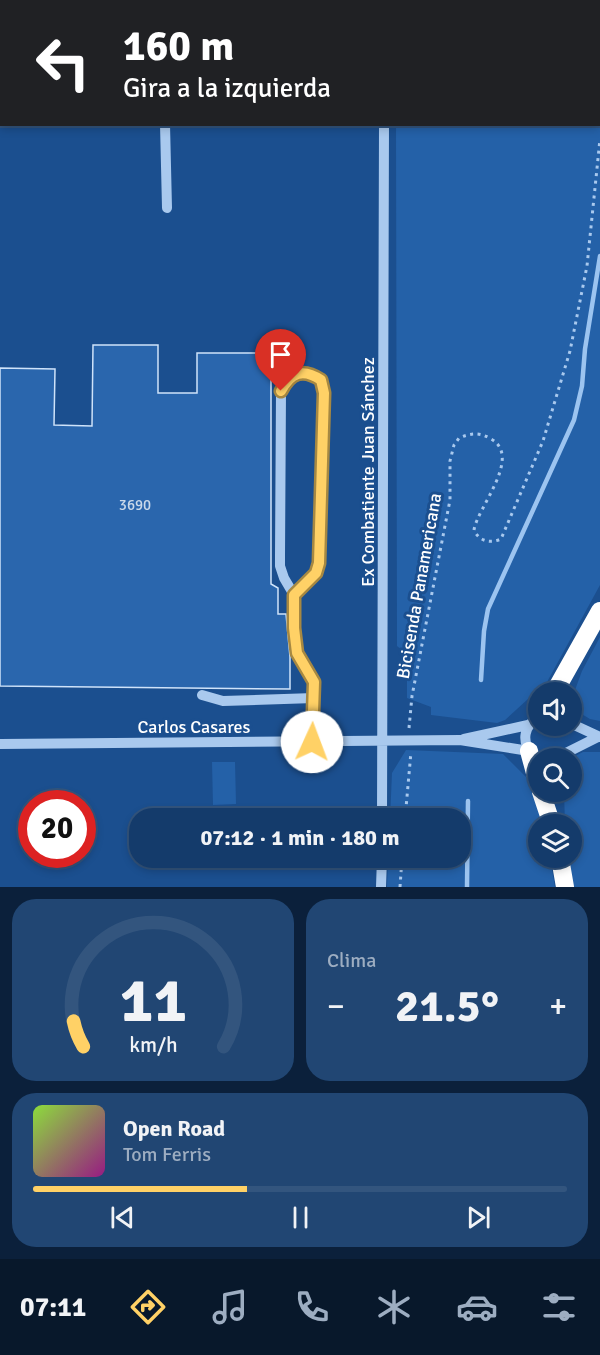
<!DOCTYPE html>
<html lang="es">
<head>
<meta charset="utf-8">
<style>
  :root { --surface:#143b6b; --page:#214673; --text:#f1f3f6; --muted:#9dadc1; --line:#33557e; --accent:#ffd166 }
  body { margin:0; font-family:Signika,sans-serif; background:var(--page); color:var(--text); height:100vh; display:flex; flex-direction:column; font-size:22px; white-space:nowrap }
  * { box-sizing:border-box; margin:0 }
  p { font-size:20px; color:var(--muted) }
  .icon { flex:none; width:33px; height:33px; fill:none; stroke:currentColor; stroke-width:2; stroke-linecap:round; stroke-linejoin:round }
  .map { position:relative; height:887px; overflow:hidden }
  .side { display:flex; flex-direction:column; gap:12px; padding:12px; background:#0b203b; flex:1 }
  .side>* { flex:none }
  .guide { position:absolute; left:0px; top:0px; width:600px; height:126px; box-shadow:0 3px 9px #0003,0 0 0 2px var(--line); background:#202124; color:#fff; overflow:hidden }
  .tools { position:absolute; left:528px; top:682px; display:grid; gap:12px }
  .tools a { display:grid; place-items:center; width:54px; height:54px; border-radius:50%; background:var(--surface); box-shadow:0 3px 9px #0003,0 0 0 2px var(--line); font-size:30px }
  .speed { position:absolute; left:18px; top:790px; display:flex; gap:12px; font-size:30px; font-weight:700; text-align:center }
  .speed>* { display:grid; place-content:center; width:78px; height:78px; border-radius:50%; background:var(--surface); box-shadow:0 3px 9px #0003,0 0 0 2px var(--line); line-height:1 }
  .speed .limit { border:9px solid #d22; background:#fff; color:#111 }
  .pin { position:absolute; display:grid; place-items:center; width:51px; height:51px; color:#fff; margin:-62px -26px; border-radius:50% 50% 50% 0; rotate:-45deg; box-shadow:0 0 6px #0007 }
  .pin .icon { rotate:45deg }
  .me { position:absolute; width:66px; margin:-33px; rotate:2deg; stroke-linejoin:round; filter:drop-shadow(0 0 4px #0008) }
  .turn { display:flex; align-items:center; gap:21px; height:126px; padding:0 24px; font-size:27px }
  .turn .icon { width:78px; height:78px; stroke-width:2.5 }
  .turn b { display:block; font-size:42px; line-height:51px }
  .big { font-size:45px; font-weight:700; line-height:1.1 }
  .side .widget { flex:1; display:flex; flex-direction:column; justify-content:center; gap:9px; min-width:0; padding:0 21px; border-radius:24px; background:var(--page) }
  .side .dial { align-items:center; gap:0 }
  .dial svg { height:156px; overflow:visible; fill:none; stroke:var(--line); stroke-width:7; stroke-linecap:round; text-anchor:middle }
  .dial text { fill:var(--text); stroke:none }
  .song { display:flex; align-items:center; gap:18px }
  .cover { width:72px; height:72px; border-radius:9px; background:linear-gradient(135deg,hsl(90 70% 55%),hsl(310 70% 35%)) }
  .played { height:6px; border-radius:3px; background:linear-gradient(90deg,var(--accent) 40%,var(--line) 40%) }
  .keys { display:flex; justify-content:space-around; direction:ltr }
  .heat { display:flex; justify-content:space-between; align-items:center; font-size:33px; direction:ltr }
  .side .tiles { flex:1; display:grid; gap:12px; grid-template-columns:1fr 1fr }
  .widget:last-child { grid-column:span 2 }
  .trip { position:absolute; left:129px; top:808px; width:342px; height:60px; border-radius:24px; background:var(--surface); box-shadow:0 3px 9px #0003,0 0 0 2px var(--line); font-weight:700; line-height:60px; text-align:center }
  .tabs { display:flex; height:96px; justify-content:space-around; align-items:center; background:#08182b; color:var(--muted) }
  .tabs .icon { width:42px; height:42px }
  .tabs .on { color:var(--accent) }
  .tabs b { font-size:27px; color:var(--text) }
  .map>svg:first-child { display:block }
</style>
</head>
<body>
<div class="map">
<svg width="600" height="887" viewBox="0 0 600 887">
  <rect width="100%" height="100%" fill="#1b4f8f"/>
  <!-- green -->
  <path fill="#2461a8" d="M395,0h205v585l-59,108 -13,6 -23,21 -8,3 -66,-8v-8l-24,-9v-44l-10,-8 -1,-521 202,-1v-122z
    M600,637v84l-10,-2 -15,-9v-20l7,-19z
    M406,750l97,4 24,24 17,47h-6v33h12l5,29h-168l1,-29h72v-39h-70l2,-46z
    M583,752h17v135h-29l-4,-29h5v-33h-7l-1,-33h8v-33h-3z
    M212,762h23l1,42 -23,1z"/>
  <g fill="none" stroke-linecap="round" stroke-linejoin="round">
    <!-- stream -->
    <path stroke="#9cc4f0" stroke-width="4.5" d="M481,680l3,-49 4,-22 86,-189 8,-34 3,-37 15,-93
      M467,887l1,-86"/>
  </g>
  <!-- building -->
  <path fill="#2a66ad" stroke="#cfe3fa" stroke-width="1.5" d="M93,345h65v48h39v-40h74v231l7,4v26h8l4,43v32l-290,-3v-318l55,1 -1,56 38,1z"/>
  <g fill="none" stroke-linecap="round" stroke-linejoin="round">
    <!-- path -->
    <path stroke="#a9c9ee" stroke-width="3" stroke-dasharray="3 4.5" stroke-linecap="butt" d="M409,728l3,-32 38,-196v-39l4,-16 5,-7c12,-5 21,-6 32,1 32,18 -14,69 -17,91 5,11 16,14 27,9l42,-98 27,-90 17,-85 13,-127
      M405,819l6,-67
      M400,887l2,-29"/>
    <!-- minor -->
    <path stroke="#a9c9ee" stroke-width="10" d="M162,0v2
      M384,2v-2
      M0,34h2
      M165,124l2,84
      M294,595l22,-22 3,-10 5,-170 -4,-13c-17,-12 -29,-8 -39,11l-1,165v10l4,12 10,17v33l3,25 17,29 -2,60
      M202,695l21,6 91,-3
      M572,724l28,13
      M464,739l64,-14
      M0,744l460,-4 69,11
      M532,754c-11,-13 -8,-28 6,-37
      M554,759l44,-22
      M382,819l2,-695
      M381,887l1,-29"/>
    <!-- highway -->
    <path stroke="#fff" stroke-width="18" d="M554,693l46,-82
      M529,751l9,33
      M541,792l11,33
      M560,858l5,29"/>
  </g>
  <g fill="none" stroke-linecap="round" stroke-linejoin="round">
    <defs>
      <path id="route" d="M281,391c10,-19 22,-23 40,-11l3,13 -5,170 -3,10 -22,22v33l3,25 17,29 -2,60"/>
    </defs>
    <!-- route casing -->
    <use href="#route" stroke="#a68842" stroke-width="15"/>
    <!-- route -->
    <use href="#route" stroke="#ffd166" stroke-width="10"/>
  </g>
  <g text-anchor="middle" stroke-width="6" stroke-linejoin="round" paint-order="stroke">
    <!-- number labels -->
    <g font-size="15" fill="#cad9ea">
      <text x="135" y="510">3690</text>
    </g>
    <!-- street labels -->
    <g font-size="18" fill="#fff" stroke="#1b4f8f">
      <text transform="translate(368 472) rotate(-90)" y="6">Ex Combatiente Juan Sánchez</text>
      <text transform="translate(419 586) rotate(-80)" y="6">Bicisenda Panamericana</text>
      <text x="194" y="733">Carlos Casares</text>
    </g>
  </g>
</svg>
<div class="tools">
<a><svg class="icon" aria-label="sound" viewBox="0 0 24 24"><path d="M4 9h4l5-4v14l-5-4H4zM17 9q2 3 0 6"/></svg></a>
<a><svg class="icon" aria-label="search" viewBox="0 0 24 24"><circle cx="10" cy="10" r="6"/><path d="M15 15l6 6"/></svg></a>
<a><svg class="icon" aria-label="layers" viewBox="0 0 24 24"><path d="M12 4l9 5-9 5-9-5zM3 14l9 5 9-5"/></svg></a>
</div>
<div class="speed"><div class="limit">20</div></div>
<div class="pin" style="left:281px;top:391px;background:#d93025"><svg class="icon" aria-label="arrive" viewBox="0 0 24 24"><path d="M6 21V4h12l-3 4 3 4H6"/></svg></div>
<svg class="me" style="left:312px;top:742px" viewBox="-20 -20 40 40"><circle r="19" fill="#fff"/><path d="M0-13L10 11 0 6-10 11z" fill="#ffd166"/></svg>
<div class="trip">07:12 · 1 min · 180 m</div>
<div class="guide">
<div class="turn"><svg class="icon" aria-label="left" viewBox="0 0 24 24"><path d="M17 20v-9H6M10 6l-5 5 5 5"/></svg><div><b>160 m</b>Gira a la izquierda</div></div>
</div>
</div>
<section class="side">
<div class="tiles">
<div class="widget dial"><svg viewBox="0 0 100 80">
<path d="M14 69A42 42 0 1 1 86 69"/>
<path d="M14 69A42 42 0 0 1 9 56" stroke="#ffd166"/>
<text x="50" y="56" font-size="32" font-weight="700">11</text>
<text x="50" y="72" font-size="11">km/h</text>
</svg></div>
<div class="widget"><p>Clima</p>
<div class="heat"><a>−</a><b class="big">21.5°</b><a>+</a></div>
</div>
<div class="widget">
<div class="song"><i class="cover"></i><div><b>Open Road</b><p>Tom Ferris</p></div></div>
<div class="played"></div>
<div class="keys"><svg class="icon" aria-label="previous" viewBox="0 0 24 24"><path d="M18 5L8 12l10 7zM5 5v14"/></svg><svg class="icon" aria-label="pause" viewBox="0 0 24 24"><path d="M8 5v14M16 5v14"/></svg><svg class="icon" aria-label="next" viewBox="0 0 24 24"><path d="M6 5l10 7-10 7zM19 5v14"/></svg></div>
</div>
</div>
</section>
<nav class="tabs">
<b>07:11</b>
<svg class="icon on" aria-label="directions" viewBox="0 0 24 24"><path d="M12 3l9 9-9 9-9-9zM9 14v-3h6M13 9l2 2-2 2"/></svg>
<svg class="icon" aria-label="music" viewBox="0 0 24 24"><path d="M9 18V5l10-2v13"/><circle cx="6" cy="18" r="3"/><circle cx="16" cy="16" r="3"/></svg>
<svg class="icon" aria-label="phone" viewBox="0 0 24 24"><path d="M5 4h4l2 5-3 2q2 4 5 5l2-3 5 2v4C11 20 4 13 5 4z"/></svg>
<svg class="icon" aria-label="climate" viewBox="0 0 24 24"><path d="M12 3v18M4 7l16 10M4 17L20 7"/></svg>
<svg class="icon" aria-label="car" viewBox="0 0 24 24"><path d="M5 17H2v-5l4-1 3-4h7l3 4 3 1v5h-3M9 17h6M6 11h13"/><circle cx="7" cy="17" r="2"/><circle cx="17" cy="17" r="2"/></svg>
<svg class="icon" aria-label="filters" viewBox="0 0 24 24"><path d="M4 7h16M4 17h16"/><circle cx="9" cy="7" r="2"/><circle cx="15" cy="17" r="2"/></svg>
</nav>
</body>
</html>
